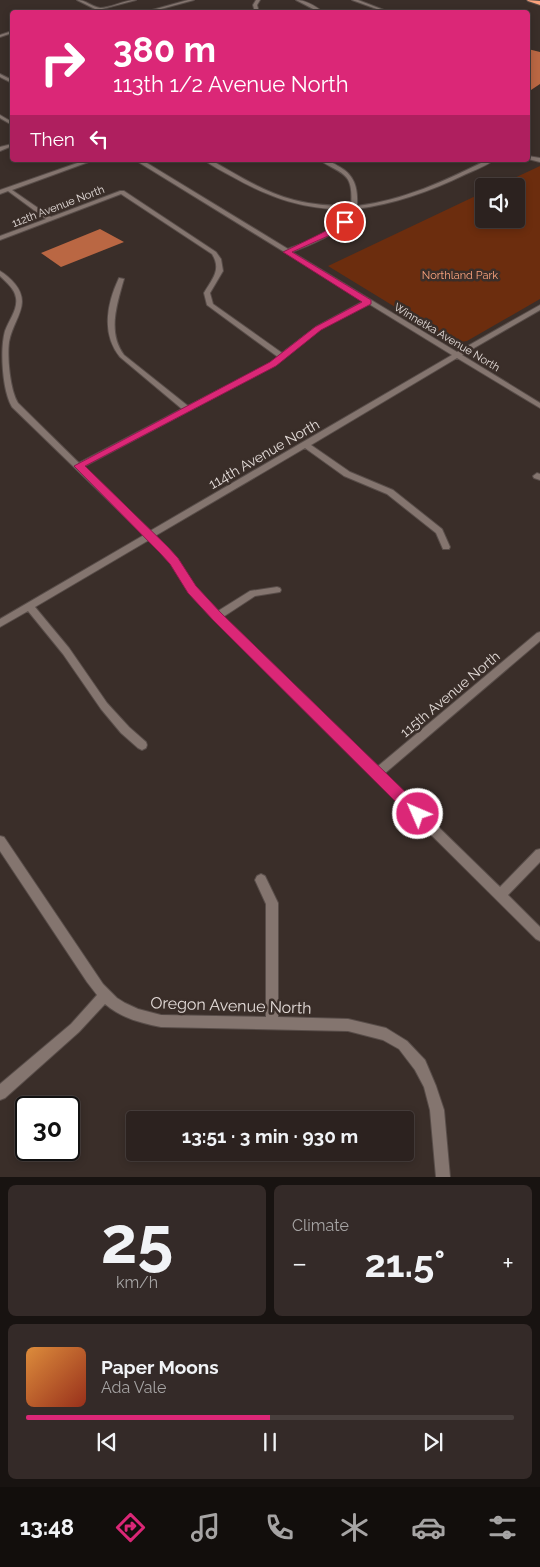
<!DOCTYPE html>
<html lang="en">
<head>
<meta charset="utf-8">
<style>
  :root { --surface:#2c221f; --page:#342a28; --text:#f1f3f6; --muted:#a6a4a4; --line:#483f3d; --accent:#db2777 }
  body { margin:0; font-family:Raleway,sans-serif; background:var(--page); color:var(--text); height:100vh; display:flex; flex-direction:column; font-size:19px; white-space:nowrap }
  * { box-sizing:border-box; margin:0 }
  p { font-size:16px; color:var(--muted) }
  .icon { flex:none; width:28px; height:28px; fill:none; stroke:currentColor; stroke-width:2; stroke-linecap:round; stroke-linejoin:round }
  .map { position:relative; height:1177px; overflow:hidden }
  .drawer { display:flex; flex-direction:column; gap:8px; padding:8px; background:#181311; flex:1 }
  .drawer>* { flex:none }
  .top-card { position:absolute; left:10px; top:10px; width:520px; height:152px; border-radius:5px; box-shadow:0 2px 8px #0003,0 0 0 1px var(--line); background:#db2777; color:#fff; overflow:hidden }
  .controls { position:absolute; left:475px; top:178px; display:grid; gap:10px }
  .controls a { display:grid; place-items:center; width:50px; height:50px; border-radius:5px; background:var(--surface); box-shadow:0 2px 8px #0003,0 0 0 1px var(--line); font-size:25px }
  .speed { position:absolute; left:15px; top:1096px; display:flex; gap:10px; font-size:25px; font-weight:700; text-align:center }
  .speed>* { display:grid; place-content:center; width:65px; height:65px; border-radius:50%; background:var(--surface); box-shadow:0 2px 8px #0003,0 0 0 1px var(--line); line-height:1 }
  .speed .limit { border:2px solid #111; border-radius:8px; background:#fff; color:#111 }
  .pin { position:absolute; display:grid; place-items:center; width:42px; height:42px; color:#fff; margin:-21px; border:2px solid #fff; border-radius:50%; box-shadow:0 1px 5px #0007 }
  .me { position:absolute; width:55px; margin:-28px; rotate:315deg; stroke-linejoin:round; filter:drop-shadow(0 0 4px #0008) }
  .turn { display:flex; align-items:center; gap:18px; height:105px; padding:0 20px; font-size:22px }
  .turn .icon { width:65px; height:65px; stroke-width:2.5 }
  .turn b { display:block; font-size:35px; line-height:42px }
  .then { display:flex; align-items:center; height:48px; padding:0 20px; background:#0003; gap:10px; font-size:19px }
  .big { font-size:38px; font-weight:700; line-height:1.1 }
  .drawer .tile { flex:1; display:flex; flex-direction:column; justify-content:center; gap:8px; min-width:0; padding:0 18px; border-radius:8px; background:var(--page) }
  .drawer .dial { align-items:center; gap:0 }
  .dial b { font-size:65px; line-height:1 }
  .song { display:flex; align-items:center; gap:15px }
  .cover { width:60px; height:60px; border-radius:8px; background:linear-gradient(135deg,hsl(30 70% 55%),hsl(10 70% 35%)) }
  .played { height:5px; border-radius:2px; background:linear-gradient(90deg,var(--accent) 50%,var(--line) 50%) }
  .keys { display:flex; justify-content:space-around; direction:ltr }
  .heat { display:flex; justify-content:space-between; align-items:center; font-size:28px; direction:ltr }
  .drawer .tiles { flex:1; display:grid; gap:8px; grid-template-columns:1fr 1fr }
  .tile:last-child { grid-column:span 2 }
  .trip { position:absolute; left:126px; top:1111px; width:288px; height:50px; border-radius:5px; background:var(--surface); box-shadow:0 2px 8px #0003,0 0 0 1px var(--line); font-weight:700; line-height:50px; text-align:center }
  .tabs { display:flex; height:80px; justify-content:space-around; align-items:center; background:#120e0c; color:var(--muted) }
  .tabs .icon { width:35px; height:35px }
  .tabs .on { color:var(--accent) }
  .tabs b { font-size:22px; color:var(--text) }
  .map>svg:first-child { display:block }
</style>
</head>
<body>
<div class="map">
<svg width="540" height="1177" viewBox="0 0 540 1177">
  <rect width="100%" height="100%" fill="#3a2e29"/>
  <!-- green -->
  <path fill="#6c2d0e" d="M540,166v133l-73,42 -13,2 -126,-77 156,-74v27h32v-33h-19z"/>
  <!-- water -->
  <path fill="#ba6743" d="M528,49l12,3v32l-12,8z
    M100,229l24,13 -63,25 -20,-14z"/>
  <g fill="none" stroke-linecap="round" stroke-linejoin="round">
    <defs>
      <path id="minor" d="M77,0c9,0 15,7 23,8 11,0 24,-8 36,-8l-34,9v2l-17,1 10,-3z
        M188,0h6l-44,12h-5z
        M256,0h4l-3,5 2,7h-4l-2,-7z
        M296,0c10,0 19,6 27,12h-4z
        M352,0h6l31,12h-4z
        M12,31v2l-12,4v-2z
        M0,74l12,6v3l-12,-6z
        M0,115l12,7v3l-12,-7z
        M12,144v2l-12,5v-4z
        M528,156l12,2v4l-12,-3z
        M86,160h8l-82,30 39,27 69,-26h4l92,61 5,7 2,12 -13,22 3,11 69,49 34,-26 48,-26 -229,-141h7l146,89c23,-9 49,-17 62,-39 -47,-1 -78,-11 -119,-34 -9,-5 -19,-10 -27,-16h7c26,15 53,32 83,40 19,5 38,6 57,6 3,-34 -8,-31 -32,-46 8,0 13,2 19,6 17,9 20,22 19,40 47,-6 88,-25 130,-46h7c-8,6 -19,10 -28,14 -35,17 -71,30 -110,35 -14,24 -39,33 -64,43l165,100 83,-47v5l-78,45 78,48v5l-83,-50 -146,87 39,27 43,18 49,39 8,18 -1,2h-6l-7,-16 -49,-39 -43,-18 -39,-28 -150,88 22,23 18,29 23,23 32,-20 27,-4 3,1 1,2 -1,2 -25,4 -32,21 154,150 160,-134 3,-1v9l-156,133 116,113 36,-37 4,-1v13l-32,33 32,32v14l-4,-2 -322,-320 -25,-27 -18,-29 -22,-23 -114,67 34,41 38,55 22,24 17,15 1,3 -1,3 -4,2 -4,-2 -17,-15 -20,-24 -38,-55 -35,-43 -28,16v-8l144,-84 -132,-128c-10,-17 -12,-58 -7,-76 4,-11 13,-22 11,-33 -1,-9 -10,-16 -16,-22v-5c5,3 11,8 15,13 17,21 -2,35 -6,58 -2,15 1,48 9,61l61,60 103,-54 -62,-52c-19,-23 -13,-54 -1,-79l5,1c-7,25 -17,53 0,76l64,51 83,-43 7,-6 -71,-52 -3,-12c8,-14 18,-23 8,-39l-91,-60 -121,46v-4l46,-17 -38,-28 -8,3v-4zM369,304l83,51 -302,176 -67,-64 192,-102 45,-36z
        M537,473l3,1v6l-6,-2 -1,-2z
        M0,836l4,1 99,147 14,14 8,5 13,6 23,6 105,2v-113l-11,-24 2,-4 4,-2 4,2 13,27v114l70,2 38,9 21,13 18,19 11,26 8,24 6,67h-14l-6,-67 -6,-23 -9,-17 -16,-21 -16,-9 -35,-9 -187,-4c-20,-4 -40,-9 -56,-23l-26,28 -74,66 -5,2v-16l71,-60 26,-29 -10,-13 -87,-131z"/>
      <path id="highway" d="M527,0l13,1v4l-12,-4z"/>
    </defs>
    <!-- minor casing -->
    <use href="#minor" stroke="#584d49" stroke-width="2"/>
    <!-- highway casing -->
    <use href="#highway" stroke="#584d49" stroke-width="2"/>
    <!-- minor -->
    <use href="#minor" fill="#84756f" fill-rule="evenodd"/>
    <!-- highway -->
    <use href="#highway" fill="#fca27c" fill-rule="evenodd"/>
  </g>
  <!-- route -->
  <path fill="#db2777" stroke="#8e194d" d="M342,221l7,1 -21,14 -36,16 79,48v4l-50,26 -45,36 -191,100 83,81 10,11 18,28 25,27 202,196 2,5 -2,5 -5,1 -5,-1 -200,-199 -25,-27 -18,-29 -10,-11 -86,-87 196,-104 45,-35 47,-25 -79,-50 39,-19z"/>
  <g text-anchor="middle" stroke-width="5" stroke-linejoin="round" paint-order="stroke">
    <!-- far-street labels -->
    <g font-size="11" fill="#e4dcd9" stroke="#3a2e29">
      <text transform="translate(58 206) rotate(-21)" y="4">112th Avenue North</text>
      <text transform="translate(447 337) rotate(31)" y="4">Winnetka Avenue North</text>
    </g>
    <!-- far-park labels -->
    <g font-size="11" fill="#fea57f" stroke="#3a2e29">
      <text x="460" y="279">Northland Park</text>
    </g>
    <!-- street labels -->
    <g font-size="14" fill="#e4dcd9" stroke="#3a2e29">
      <text transform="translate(264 454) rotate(-30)" y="5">114th Avenue North</text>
      <text transform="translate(450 694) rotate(-40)" y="5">115th Avenue North</text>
    </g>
    <!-- near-street labels -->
    <g font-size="16" fill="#e4dcd9" stroke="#3a2e29">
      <text transform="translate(231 1005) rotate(2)" y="6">Oregon Avenue North</text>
    </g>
  </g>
</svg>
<div class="controls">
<a><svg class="icon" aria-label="sound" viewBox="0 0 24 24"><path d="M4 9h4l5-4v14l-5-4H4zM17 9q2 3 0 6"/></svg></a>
</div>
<div class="speed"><div class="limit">30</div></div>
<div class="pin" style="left:345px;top:222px;background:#d93025"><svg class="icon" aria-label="arrive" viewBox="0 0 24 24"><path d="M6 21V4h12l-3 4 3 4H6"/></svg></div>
<svg class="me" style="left:418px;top:814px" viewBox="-20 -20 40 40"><circle r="17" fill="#db2777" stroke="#fff" stroke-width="3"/><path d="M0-11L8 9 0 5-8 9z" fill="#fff"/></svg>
<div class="trip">13:51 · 3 min · 930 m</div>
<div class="top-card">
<div class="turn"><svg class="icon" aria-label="right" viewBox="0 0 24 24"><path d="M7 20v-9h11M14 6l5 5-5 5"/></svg><div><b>380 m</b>113th 1/2 Avenue North</div></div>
<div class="then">Then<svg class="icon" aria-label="left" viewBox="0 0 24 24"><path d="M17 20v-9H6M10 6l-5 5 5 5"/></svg></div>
</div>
</div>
<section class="drawer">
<div class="tiles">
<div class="tile dial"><b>25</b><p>km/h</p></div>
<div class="tile"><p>Climate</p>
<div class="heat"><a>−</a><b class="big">21.5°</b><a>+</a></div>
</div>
<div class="tile">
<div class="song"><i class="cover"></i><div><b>Paper Moons</b><p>Ada Vale</p></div></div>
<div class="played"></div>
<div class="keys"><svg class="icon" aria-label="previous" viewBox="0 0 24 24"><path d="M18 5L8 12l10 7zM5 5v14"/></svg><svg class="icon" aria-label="pause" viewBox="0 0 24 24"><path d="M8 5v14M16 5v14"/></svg><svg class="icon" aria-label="next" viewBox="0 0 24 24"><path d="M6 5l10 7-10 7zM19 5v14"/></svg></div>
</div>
</div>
</section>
<nav class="tabs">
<b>13:48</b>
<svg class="icon on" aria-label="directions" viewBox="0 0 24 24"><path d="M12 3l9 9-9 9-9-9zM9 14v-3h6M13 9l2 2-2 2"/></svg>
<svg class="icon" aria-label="music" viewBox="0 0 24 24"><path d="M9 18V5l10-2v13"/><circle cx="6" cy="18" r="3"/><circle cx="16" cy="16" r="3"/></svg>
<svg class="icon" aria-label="phone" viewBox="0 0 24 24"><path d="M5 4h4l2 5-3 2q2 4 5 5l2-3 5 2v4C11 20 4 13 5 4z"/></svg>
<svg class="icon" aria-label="climate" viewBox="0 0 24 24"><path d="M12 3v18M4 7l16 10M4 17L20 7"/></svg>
<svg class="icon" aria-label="car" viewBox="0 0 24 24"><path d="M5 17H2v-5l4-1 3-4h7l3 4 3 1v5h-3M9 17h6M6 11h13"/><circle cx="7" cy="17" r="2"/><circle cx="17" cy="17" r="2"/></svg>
<svg class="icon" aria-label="filters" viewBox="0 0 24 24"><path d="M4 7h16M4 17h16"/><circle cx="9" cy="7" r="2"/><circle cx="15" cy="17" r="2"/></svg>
</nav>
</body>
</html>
